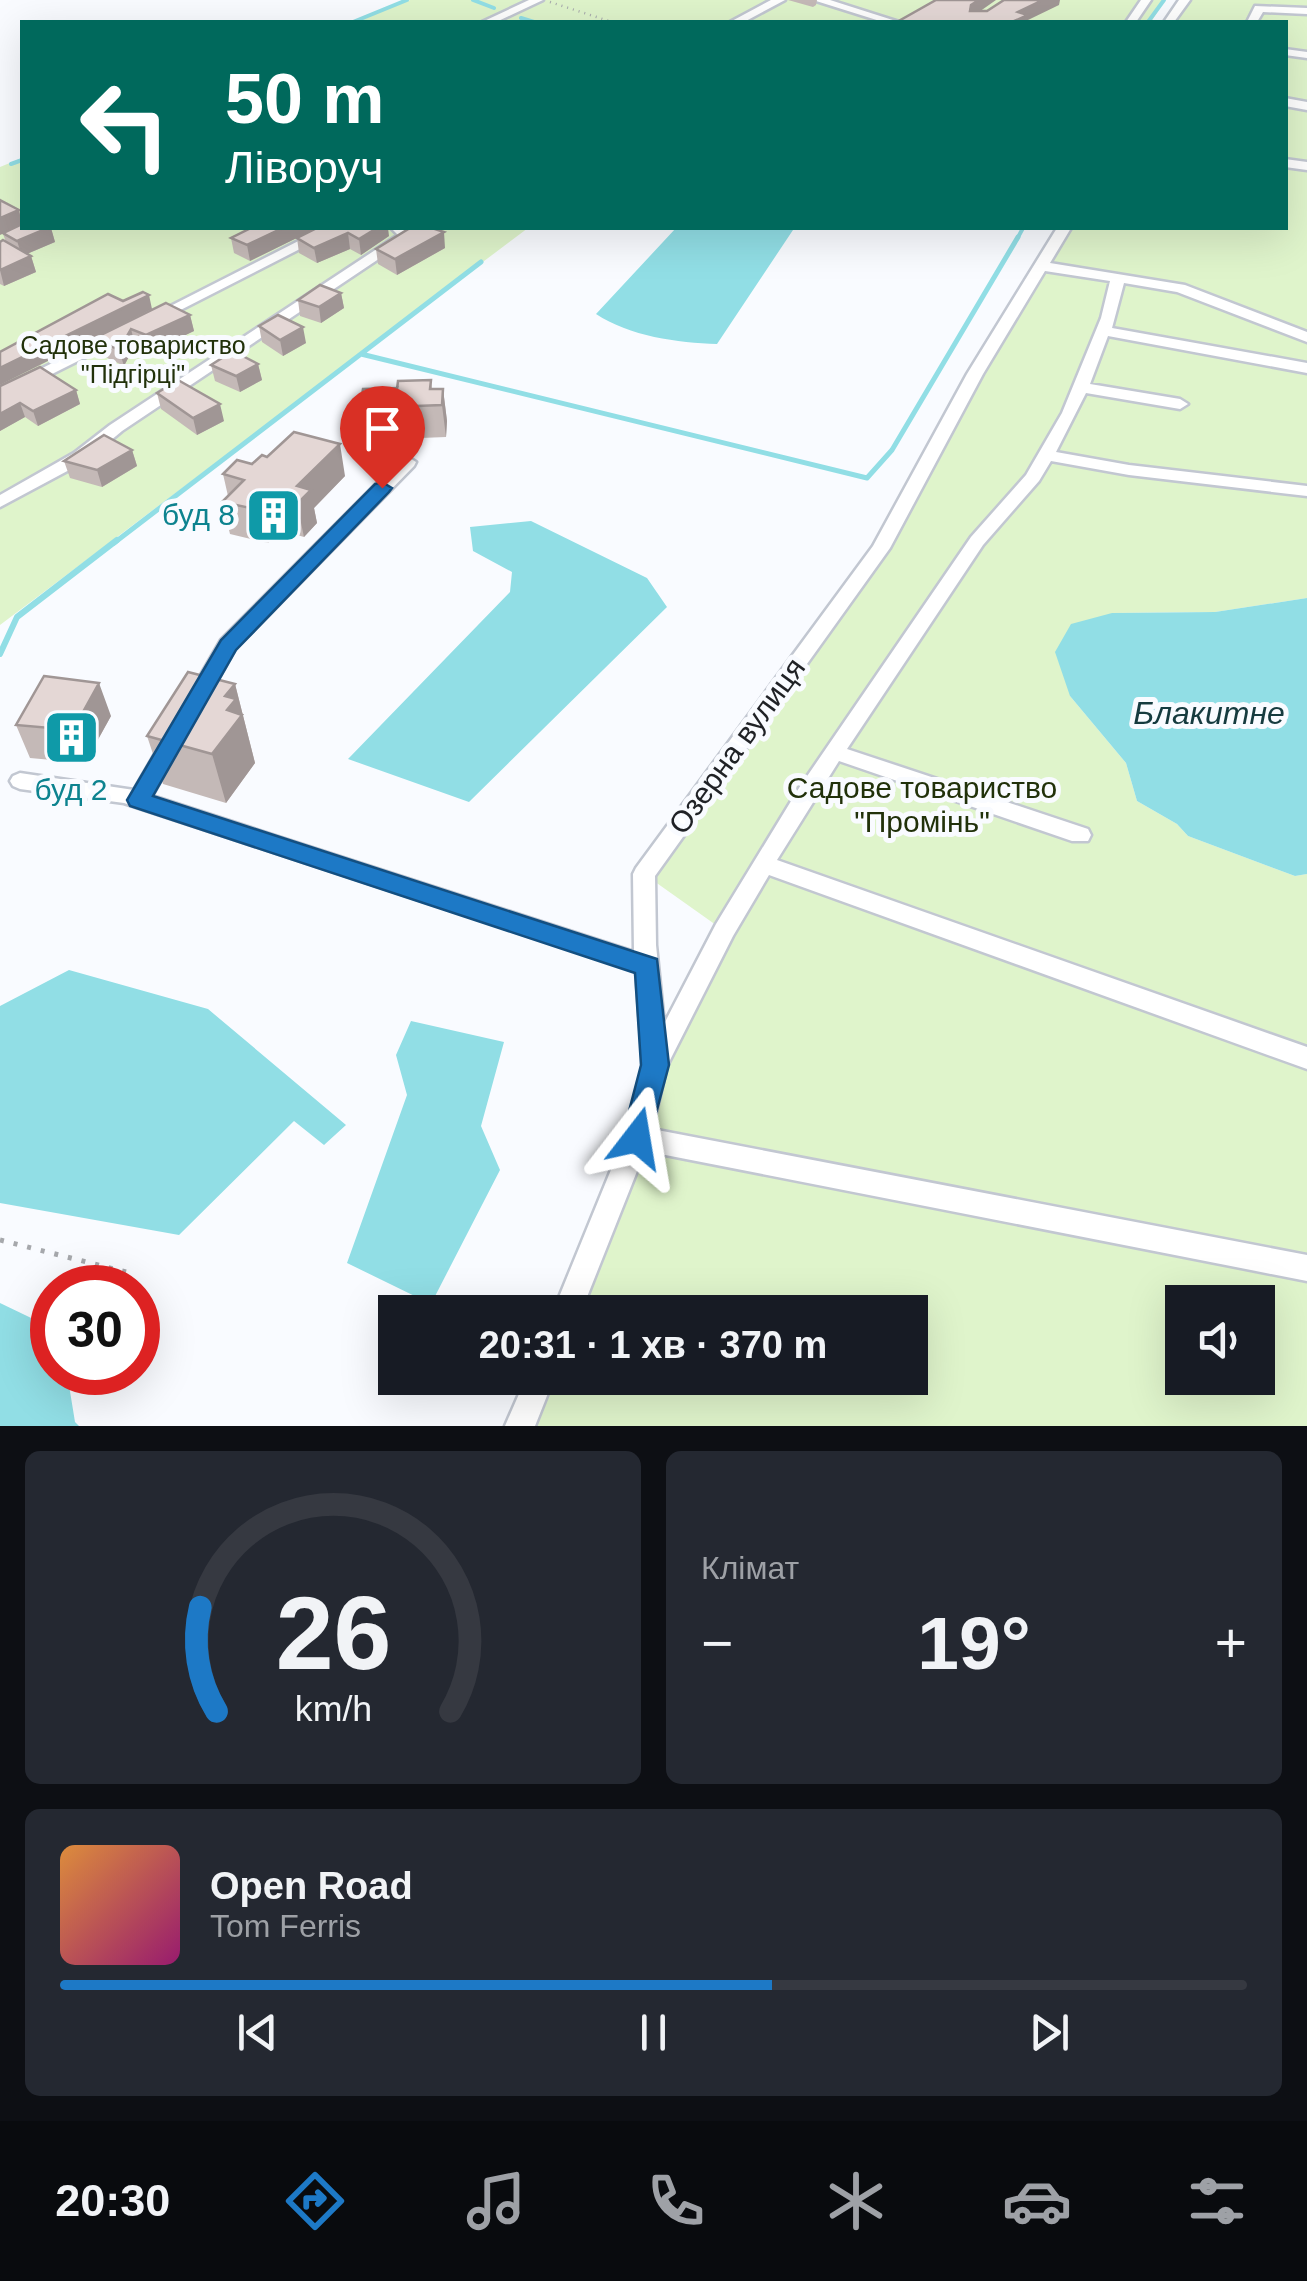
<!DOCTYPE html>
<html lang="uk">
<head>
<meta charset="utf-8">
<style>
  :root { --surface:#171b24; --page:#242831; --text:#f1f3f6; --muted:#9ea1a6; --line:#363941; --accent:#1d79c6 }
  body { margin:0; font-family:Arial,sans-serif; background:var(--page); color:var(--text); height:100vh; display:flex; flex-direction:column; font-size:38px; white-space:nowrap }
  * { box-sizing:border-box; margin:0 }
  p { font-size:32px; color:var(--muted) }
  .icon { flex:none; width:55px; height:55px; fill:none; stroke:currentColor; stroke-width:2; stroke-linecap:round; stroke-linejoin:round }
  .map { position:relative; height:1426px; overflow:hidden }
  .panel { display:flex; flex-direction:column; gap:25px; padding:25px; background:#0d0f14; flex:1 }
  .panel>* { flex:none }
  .hud { position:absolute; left:20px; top:20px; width:1268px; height:210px; border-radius:0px; box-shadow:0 10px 40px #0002; background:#00695c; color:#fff; overflow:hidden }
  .fabs { position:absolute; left:1165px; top:1285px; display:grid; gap:20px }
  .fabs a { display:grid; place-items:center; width:110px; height:110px; border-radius:0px; background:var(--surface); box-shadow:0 10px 40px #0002; font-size:50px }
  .speed { position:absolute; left:30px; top:1265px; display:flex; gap:20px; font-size:50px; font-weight:700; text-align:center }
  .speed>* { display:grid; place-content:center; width:130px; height:130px; border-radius:50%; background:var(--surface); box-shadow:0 10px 40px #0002; line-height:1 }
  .speed .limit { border:15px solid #d22; background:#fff; color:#111 }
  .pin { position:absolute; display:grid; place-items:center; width:85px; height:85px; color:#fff; margin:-102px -42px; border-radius:50% 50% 50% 0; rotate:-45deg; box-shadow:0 0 10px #0007 }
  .pin .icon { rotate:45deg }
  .me { position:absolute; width:110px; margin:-55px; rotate:14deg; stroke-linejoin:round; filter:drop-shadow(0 0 8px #0008) }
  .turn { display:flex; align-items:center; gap:35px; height:210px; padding:0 40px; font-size:45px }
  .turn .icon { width:130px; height:130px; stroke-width:2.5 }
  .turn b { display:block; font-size:70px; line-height:85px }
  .big { font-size:75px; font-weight:700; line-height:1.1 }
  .panel .tile { flex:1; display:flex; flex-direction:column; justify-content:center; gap:15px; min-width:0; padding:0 35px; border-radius:15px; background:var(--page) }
  .panel .dial { align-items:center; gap:0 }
  .dial svg { height:260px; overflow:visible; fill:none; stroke:var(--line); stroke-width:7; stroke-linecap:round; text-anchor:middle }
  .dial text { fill:var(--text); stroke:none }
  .song { display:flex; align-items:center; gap:30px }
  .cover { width:120px; height:120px; border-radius:15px; background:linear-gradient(135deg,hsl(30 70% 55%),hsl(320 70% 35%)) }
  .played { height:10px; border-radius:5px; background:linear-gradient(90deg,var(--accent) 60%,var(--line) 60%) }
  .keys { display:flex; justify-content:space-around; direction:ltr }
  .heat { display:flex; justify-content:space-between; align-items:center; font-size:55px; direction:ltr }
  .panel .tiles { flex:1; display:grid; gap:25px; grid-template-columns:1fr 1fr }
  .tile:last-child { grid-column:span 2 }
  .trip { position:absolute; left:378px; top:1295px; width:550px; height:100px; border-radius:0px; background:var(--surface); box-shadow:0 10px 40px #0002; font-weight:700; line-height:100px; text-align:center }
  .menu { display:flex; height:160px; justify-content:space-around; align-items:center; background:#090b0e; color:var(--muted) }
  .menu .icon { width:70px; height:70px }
  .menu .on { color:var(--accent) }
  .menu b { font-size:45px; color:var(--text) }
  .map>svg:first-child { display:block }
</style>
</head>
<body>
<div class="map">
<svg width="1307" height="1426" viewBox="0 0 1307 1426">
  <rect width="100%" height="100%" fill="#f9fbff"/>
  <!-- green -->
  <path fill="#dff4cb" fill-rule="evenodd" d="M410,0h755l-14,22h-796z
    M1186,0h121v598l-92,14 -103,1 -42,83 56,67 11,38 40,23 11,12 107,40 12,-2v552h-787l20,-48h370v-66h-343l156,-382 -79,-56 237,-326 183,-320h221v-206h-113zM1182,1302h76v76h-76z
    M22,158v70h506l-528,397v-458z"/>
  <!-- water -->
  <path fill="#91dee5" d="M676,228l117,2 -76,114c-39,-1 -88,-8 -121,-30z
    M531,521l116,57 20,29 -198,195 -121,-43 162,-167 2,-20 -39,-21 -3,-24z
    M1307,598v276l-12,2 -107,-40 -11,-12 -40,-23 -11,-38 -56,-67 -15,-44 16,-28 41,-11 103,-1z
    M69,970l139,39 138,116 -22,20 -30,-24 -115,114 -179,-32v-197z
    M411,1021l93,21 -23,84 19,44 -69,134 -84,-41 60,-168 -11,-40z
    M0,1303l52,25v44l15,1 8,49 4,4h-79z"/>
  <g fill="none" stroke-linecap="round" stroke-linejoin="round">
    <!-- stream-far2 -->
    <path stroke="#91dee5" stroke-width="4" d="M473,0l21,8
      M521,18l13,4
      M353,22l54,-22
      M1148,22l16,-22
      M11,164l11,-4
      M1017,239l6,-11"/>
    <!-- stream-far1 -->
    <path stroke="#91dee5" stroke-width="5" d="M361,354l506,124 25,-28 126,-213
      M114,543l367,-281"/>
    <!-- stream -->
    <path stroke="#91dee5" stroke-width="6" d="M0,654l17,-37 100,-77"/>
    <defs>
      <path id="minor" d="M529,0h14l-47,22h-14z
        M771,0h14l-41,22h-14z
        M813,0h17l69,22h-16z
        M1141,0h10l-15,22h-10z
        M1179,0h11l-16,22h-10z
        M1255,6l52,2v6l-44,-2 -6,10h-10z
        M1285,49l22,3v6l-22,-3z
        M1285,98l22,4v8l-22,-4z
        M1285,159l22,3v8l-22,-3z
        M324,228h17l-184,94h-10l-2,-3z
        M391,228h14l8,8 -291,195 -36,30 -86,46v-12l74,-42 36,-28 288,-190z
        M1057,228h14l-21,35 135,22 122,47v10l-130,-50 -53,-9 -12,45 195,35v10l-199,-37 -18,48 90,15 8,5 -8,5 -94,-16 -30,59 73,13 178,21v10l-178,-21 -78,-14 -12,20 -56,64 -136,204 241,80 3,6 -3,6h-16l-233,-80 -62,99 530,187v22l-538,-194 -36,61 -66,130 -15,63 655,126v26l-662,-130 -64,161h-28l71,-174 19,-73 -7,-94 -512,-168 -104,-14 -7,-3 -3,-5 3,-5 7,-3 114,17 29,-50 7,-2 10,7 -28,51 482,156 -1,-78 3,-6 237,-322 94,-172zM1045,271l65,10 -9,37 -39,95 -36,62 -55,62 -172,251 -83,136 -52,100 -8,-79 -1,-69 235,-328 93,-174z
        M117,331l5,2v6l-122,61v-11z
        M408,457l8,5 -2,4 -179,183 -31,55h-14l-3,-5 34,-59 181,-182z
        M526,1378h28l-19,48h-30z"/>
    </defs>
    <!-- minor casing -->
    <use href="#minor" stroke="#c2c7d1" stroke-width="5"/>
    <!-- path-far1 -->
    <path stroke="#a6a8ac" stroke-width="2.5" stroke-dasharray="1 5" stroke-linecap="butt" d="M550,2l62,20"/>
    <!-- path -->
    <path stroke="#a6a8ac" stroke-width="5" stroke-dasharray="4 10" stroke-linecap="butt" d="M0,1240l126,32"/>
    <!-- minor -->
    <use href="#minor" fill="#fff" fill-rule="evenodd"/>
  </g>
  <!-- wall -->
  <path fill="#c4b9b7" d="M788,0h29l-1,5 -3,2z
    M19,210l3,11v7h29l4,14 -28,12 4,2 5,16 -32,14 -4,-2v-42h6l-3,-8z
    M317,228l-67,33 -16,-8 -3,-15z
    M317,228l72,8 -28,19 -11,-6 -33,14 -18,-10 -2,-15z
    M445,248l-48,27 -19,-11 -2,-15z
    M341,293l3,15 -23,15 -21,-7 -2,-16z
    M190,315l4,16 -44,21 -15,-7 -11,21 -25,-12 -4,-16z
    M259,326l47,17 -23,13 -21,-14z
    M258,364l4,16 -22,12 -25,-11 -4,-16z
    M431,380l1,9h11l4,32 -1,16 -25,1 -1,7 -22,1 -3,-20 -32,34 33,-72z
    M0,386l76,4 4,14 -42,22 -13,-9 -25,14z
    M157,393l67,28 -27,14 -36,-26z
    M132,450l5,16 -35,21 -32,-9 -6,-17z
    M252,464l93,12 -31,32 3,15 -13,14 -21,-6 -15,12 -38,-9 -8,-32 6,-6 -5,-22z
    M235,684l20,79 -29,40 -63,-19 -16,-48z
    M111,716l-26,47 -55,-5 -14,-33z"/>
  <!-- shaded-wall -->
  <path fill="#a09695" d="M979,0h17l-27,19 2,-14z
    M1043,0h17l-1,5 -31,15 -1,2h-15l6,-10z
    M19,210l3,15 -22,10v-17z
    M48,228h3l4,14 -33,14 -5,-15z
    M283,228h34l-67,33 -3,-16z
    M377,228h11l1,8 -28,19 -2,-16z
    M444,232l1,16 -48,27 -2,-16z
    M348,233l2,16 -33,14 -3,-15z
    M31,256l5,16 -32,14 -4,-16z
    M341,293l3,15 -23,15 -2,-16z
    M149,295l3,14 -152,76v-17z
    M190,315l4,16 -44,21 -4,-17z
    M303,327l3,16 -23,13 -3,-16z
    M131,329l4,16 -11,21 -5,-16z
    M258,364l4,16 -22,12 -4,-16z
    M396,388l-2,26 1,12 -32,34 -6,-33z
    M443,389l4,32 -1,16 -4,-32z
    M76,390l4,14 -42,22 -5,-15z
    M20,403l5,14 -25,14v-17z
    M220,404l4,17 -27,14 -4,-17z
    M417,406l4,32 -1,7 -4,-32z
    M340,444l5,32 -31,32 3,15 -13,14 -7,-33v-18z
    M132,450l5,16 -35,21 -5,-17z
    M276,498l7,33 -15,12 -8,-33z
    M99,683l12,33 -26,47 -12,-33z
    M235,684l20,79 -29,40 -14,-49 15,-44 -2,-14z"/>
  <!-- building -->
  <path fill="#e4d7d5" stroke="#a09695" stroke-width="2.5" d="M936,0h43l-8,5 -1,6h17l17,-11h39l-25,12 10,3 -16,7h-115z
    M0,200l19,10 -19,8z
    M22,224v4h26l-31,13 -14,-8z
    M251,228h32l-36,17 -16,-7z
    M317,228h60l-18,11 -11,-6 -34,15 -17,-10z
    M410,228h22l12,4 -49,27 -19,-10z
    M3,240l28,16 -31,14v-28z
    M320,285l21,8 -22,14 -21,-7z
    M143,292l6,3 -149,73v-16l108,-58 15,7z
    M166,303l24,12 -44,20 -15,-6 -12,21 -24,-12z
    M278,315l25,12 -23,13 -21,-14z
    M233,351l25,13 -22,12 -25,-11z
    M40,367l36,23 -43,21 -13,-8 -20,11v-28z
    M178,380l42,24 -27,14 -36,-25z
    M431,380l-1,9h13l-1,16 -25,1 -1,7 -22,1 4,-33z
    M396,388l-39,39 6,-38z
    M294,432l46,12 -43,42 14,4 -14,14 -21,-6 -16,12 -38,-8 22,-22 -21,-6 14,-14 15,4 10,-9 5,2z
    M104,435l28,15 -35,20 -33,-9z
    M188,672l47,12 -10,12 11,3 -9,11 15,5 -30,39 -65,-18z
    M44,676l55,7 -26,47 -57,-5z"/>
  <!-- route -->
  <path fill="#1d79c6" stroke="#134f81" stroke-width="2.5" d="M382,482l10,6 -3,4 -153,158 -83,146 504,163 12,106 -22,82 -10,4 -10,-4 -5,-9 19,-73 -6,-92 -505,-167 -3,-6 94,-160 154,-156z"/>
  <!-- icons -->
  <defs>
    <symbol id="building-square" viewBox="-11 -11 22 22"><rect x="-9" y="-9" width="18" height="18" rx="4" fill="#0f9aa8" stroke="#f9fbff"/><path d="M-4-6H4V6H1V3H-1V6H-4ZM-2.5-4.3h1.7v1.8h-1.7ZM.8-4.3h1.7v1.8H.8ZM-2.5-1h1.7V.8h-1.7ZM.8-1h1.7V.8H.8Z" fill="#fff"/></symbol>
  </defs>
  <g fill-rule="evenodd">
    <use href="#building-square" x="242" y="484" width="63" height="63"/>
    <use href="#building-square" x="40" y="706" width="63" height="63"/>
  </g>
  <g text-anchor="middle" stroke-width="10" stroke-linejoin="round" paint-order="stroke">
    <!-- far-park labels -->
    <g font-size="25" fill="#21310a" stroke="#f9fbff">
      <text x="133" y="354">Садове товариство<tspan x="133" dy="29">"Підгірці"</tspan></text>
    </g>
    <!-- culture labels -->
    <g font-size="30" fill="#0d838f" stroke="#f9fbff" text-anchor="end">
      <text x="235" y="525">буд 8</text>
      <text x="71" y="800" text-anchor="middle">буд 2</text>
    </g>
    <!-- street labels -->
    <g font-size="30" fill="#1f2125" stroke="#f9fbff">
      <text transform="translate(737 746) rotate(-54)" y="10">Озерна вулиця</text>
    </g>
    <!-- park labels -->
    <g font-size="30" fill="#21310a" stroke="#f9fbff">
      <text x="922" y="798">Садове товариство<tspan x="922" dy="34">"Промінь"</tspan></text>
    </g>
    <!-- water labels -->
    <g font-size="32" font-style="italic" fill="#163b3f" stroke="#f9fbff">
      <text x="1209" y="724">Блакитне</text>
    </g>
  </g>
</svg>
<div class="fabs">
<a><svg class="icon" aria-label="sound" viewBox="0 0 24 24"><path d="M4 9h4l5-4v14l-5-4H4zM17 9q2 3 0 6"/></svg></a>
</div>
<div class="speed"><div class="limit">30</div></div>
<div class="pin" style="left:382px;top:488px;background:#d93025"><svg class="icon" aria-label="arrive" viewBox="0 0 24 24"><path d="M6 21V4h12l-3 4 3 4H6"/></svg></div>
<svg class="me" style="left:637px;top:1138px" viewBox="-20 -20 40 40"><path d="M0-17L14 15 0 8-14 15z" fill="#1d79c6" stroke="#fff" stroke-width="4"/></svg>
<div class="trip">20:31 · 1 хв · 370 m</div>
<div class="hud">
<div class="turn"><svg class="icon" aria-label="left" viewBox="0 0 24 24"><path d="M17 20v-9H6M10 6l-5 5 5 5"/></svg><div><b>50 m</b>Ліворуч</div></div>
</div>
</div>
<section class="panel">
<div class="tiles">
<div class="tile dial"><svg viewBox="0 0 100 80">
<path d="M14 69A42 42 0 1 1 86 69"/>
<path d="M14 69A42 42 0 0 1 9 37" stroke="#1d79c6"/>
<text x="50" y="56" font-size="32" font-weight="700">26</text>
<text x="50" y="72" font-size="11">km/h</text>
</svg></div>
<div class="tile"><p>Клімат</p>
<div class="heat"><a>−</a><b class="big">19°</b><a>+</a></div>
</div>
<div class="tile">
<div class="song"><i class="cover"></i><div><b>Open Road</b><p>Tom Ferris</p></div></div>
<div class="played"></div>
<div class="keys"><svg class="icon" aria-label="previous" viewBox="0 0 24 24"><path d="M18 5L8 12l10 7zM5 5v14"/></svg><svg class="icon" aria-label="pause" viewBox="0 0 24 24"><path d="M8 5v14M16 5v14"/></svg><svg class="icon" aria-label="next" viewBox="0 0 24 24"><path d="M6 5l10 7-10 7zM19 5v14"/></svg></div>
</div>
</div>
</section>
<nav class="menu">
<b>20:30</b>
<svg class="icon on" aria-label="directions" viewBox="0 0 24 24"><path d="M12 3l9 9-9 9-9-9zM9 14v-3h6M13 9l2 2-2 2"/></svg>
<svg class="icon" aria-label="music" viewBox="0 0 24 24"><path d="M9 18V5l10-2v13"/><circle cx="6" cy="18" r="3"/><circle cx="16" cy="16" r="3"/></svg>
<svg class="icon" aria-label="phone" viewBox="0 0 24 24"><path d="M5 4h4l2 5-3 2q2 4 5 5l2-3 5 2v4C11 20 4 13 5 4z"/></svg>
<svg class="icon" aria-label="climate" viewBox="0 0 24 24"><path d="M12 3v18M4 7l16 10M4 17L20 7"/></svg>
<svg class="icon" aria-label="car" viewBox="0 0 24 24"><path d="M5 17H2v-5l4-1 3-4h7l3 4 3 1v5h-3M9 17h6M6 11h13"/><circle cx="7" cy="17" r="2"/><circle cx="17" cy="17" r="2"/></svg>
<svg class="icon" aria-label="filters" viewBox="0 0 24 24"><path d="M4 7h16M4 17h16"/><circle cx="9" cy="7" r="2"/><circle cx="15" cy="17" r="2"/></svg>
</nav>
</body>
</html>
